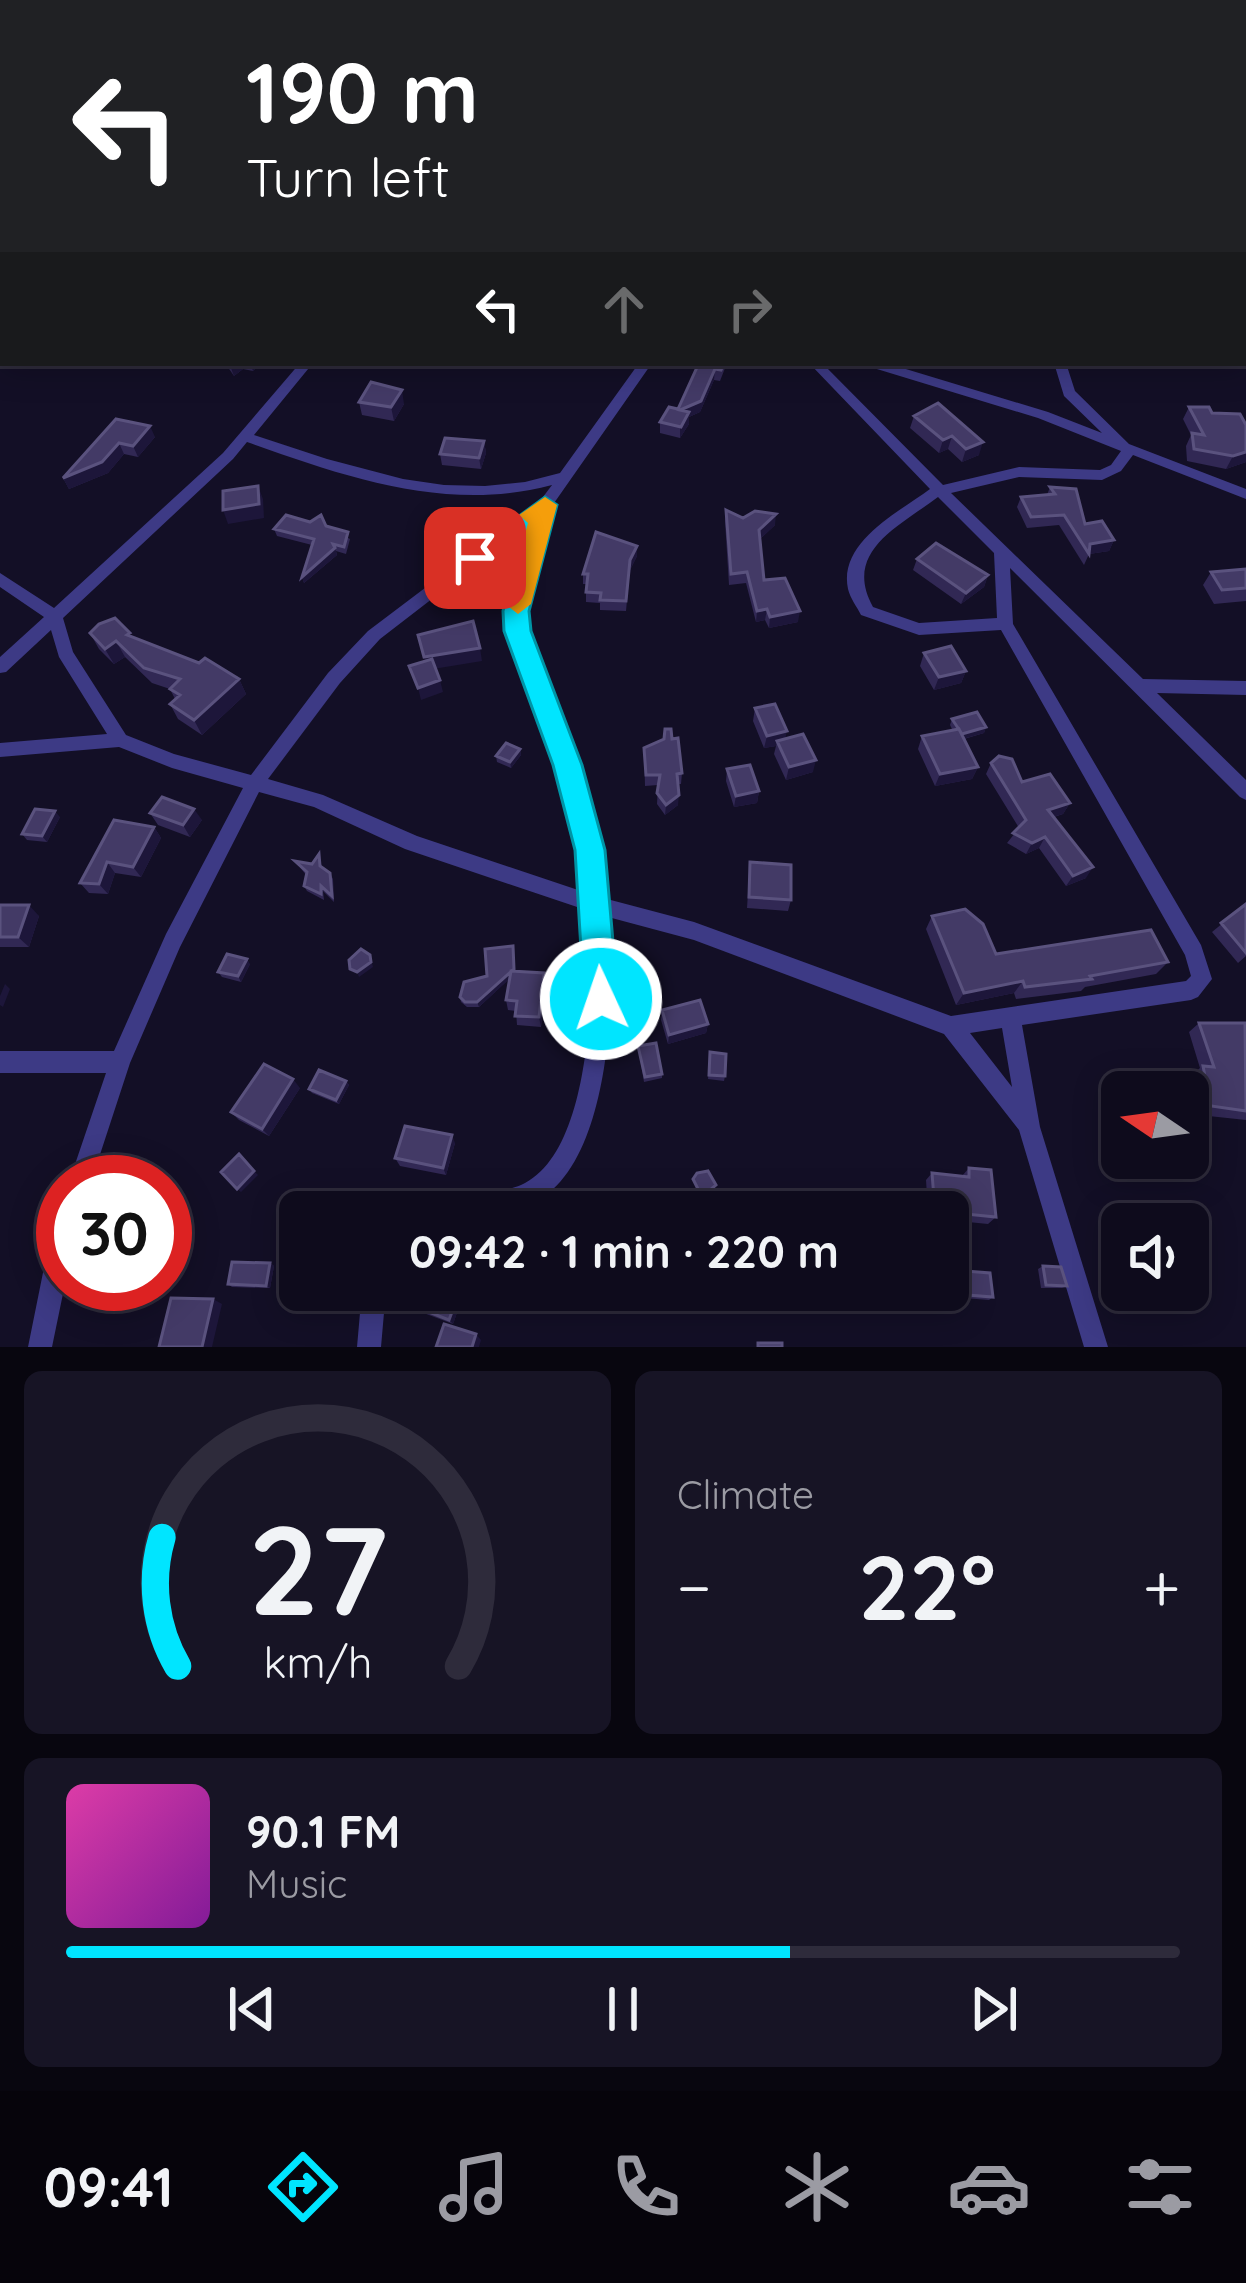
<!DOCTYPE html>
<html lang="en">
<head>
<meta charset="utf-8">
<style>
  :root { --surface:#0e0b1c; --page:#171425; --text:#f1f3f6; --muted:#9b9ba3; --line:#2e2b3b; --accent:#00e5ff }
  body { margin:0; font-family:Quicksand,sans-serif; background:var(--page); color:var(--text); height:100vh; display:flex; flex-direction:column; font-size:45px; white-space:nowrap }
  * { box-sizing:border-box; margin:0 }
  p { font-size:39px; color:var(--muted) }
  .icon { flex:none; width:66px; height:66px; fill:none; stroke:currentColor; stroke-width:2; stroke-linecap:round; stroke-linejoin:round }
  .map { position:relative; height:1347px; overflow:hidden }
  .details { display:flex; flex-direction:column; gap:24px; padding:24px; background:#08060f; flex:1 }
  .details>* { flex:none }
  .top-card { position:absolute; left:0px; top:0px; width:1248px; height:366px; box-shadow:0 6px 30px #0003,0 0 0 3px var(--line); background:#202124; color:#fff; overflow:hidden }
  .needle { width:78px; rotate:283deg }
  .fabs { position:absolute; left:1101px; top:1071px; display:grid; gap:24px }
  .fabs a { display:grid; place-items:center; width:108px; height:108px; border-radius:18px; background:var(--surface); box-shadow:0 6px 30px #0003,0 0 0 3px var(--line); font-size:60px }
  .speed { position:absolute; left:36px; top:1155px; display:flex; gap:24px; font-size:60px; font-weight:700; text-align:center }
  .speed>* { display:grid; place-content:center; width:156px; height:156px; border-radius:50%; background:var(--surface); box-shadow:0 6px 30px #0003,0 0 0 3px var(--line); line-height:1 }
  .speed .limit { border:18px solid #d22; background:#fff; color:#111 }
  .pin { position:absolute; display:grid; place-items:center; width:102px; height:102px; color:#fff; margin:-51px; border-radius:24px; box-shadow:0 6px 18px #0006 }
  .me { position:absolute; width:132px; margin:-66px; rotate:357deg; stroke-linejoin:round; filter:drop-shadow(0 0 9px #0008) }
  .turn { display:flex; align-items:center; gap:42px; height:252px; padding:0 48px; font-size:54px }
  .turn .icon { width:156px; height:156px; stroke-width:2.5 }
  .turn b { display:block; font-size:84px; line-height:102px }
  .lanes { display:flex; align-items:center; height:114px; padding:0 48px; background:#0003; justify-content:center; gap:60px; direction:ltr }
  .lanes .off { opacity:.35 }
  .big { font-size:90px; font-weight:800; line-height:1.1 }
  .details .tile { flex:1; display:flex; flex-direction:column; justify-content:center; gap:18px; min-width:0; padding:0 42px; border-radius:18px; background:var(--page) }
  .details .dial { align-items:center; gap:0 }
  .dial svg { height:312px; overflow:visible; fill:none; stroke:var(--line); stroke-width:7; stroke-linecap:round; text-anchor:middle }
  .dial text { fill:var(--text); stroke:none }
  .song { display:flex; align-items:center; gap:36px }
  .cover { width:144px; height:144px; border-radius:18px; background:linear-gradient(135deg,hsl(320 70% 55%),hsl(290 70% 35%)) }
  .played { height:12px; border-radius:6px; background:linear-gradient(90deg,var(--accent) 65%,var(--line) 65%) }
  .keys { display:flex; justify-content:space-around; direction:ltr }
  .heat { display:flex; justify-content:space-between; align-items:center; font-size:66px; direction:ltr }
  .details .tiles { flex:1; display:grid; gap:24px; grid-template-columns:1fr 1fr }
  .tile:last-child { grid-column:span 2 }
  .trip { position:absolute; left:279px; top:1191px; width:690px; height:120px; border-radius:18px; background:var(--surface); box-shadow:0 6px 30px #0003,0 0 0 3px var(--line); font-weight:800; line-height:120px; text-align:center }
  .tabs { display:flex; height:192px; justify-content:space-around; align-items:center; background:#06040b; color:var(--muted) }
  .tabs .icon { width:84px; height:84px }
  .tabs .on { color:var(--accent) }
  .tabs b { font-size:54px; color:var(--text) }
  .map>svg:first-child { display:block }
</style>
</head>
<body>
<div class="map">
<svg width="1246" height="1347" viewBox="0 0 1246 1347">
  <rect width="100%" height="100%" fill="#130f26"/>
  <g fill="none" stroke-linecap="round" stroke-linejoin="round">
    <!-- street -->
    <path fill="#3d3a85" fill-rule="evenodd" d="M137,0h8l-2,3h-8z
      M336,0h20l-7,3h-20z
      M446,0h41l-4,3h-33z
      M799,0h8l2,3h-8z
      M868,0h14l5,3h-14z
      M1003,0h12l5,3h-12z
      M1112,0h8l-2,3h-8z
      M1245,40h1v6h-1z
      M0,63l3,1v6l-3,-1z
      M1245,137h1v7h-1z
      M1245,179h1v7h-1z
      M1245,209h1v6h-1z
      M0,222h3v6h-3z
      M300,363h13l-59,72 73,24 76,20 41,6 41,1 40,-4 35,-9 79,-110h13l-100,143 -28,105 1,20c34,87 72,174 82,268l87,23 257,94 235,-35 5,-5 -6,-21 -184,-325 -82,5 -58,-20c-4,-8 -11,-17 -13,-26 -10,-47 51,-77 82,-100l-121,-126h13l121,122 76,-18 81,3 11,-5 10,-14 -83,-33 -171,-52 -1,-3h20l162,49 54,21 -38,-37 -10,-33h12l9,28 54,53 117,45v10l-113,-44 -12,16 -19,9 -83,-3 -68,16 192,186 103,2v14l-89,-2 89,87v20l-6,-3 -230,-229 3,56 188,321 11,34 -14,18 -7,3 -169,25 18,102 68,220h-24l-65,-217 -75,-96 -250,-94 -86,-23c8,75 4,254 -79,288 -35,14 -99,7 -137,7l3,-8c14,-7 27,-13 43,-15 26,-2 58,7 83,-4 73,-32 73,-206 68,-274l-184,-62 -91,-42 -55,-15 -79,155 -50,116 -39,119h-22l37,-109h-106v-22h114l52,-117 77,-146 -71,-20 -53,-21 -119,10v-14l107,-9 -48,-77 -8,-27 -45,42 -6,1v-16l44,-40 -44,-30v-14l54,35 169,-155zM247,442c98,35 201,71 305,43l-12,16 -172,130 -40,42 -77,102 -77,-21 -48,-19 -53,-83 -10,-34 170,-159zM938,497l56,56 3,65 -78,5 -46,-16c-31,-56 27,-81 65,-110zM533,521l-25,90 1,20c32,85 69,171 78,262l-170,-57 -94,-41 -55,-16 72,-96 40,-44zM1002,1028l10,59 -42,-54z
      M63,1221l2,63 -13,63h-24l23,-114 4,-8z
      M362,1290h24l-5,57h-24z"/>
  </g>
  <!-- wall -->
  <path fill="#312854" d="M225,363h36l-8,8 -10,-2 -9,7z
    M699,363h28l-7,18 -6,-1 -14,32 -11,5v7l-9,14 -20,-5v-11l18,-13z
    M359,402l45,2 -10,17 -32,-6z
    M938,403l41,52 -17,7 -14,-13 -9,4 -29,-25 4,-12z
    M1189,407l57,55 -20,7 -39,-8 -1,-15 5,-11 -8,-16z
    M116,419l39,18 -17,20 -14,-3 -16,19 -39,16 -6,-11z
    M484,441l2,12 -5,16 -39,-4 -2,-11z
    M1050,487l35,37 29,16 -5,11 -20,3 -5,11 -25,-40 -32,3 -10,-21 4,-10 26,-2z
    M726,510l17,8 32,7 -15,14 4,41 34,42 -29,6 -4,-8 -9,2 -10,-39 -17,2 -4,-64z
    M326,526l24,13 -4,15 -10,-3 1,4 -33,28 -2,-6 10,-32 -35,-9 -3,-7z
    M637,546v10l-7,14 -4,41 -26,-1v-7l-14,-1v-18h-3v-10z
    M917,559l71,16 -4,12 -23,17 -48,-34z
    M1246,569v32l-32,3 -11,-19 8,-13z
    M90,633l42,4 107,42 7,15 -44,41 -24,-16 -8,-15 5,-5 -5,-10 -18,-6 -27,-26 -11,7 -15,-15z
    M924,653l42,18 -5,12 -27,7 -14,-24z
    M755,708l30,31 28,33 -27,8 -12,-26 2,-8 -12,2 -11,-27z
    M952,719l34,8 -2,6 -20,6 14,28 -6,12 -37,7 -17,-37 4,-13 31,-5 -3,-6z
    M644,748l38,25 -1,11h-3v21l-13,10 -8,-11 1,-19 -13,1z
    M520,749l1,6 -10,13 -14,-6 -1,-6z
    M991,763l31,19 48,21 -7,11 -9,3 32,61 -20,8 -27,-38 -13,6 -19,-11 12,-15 -33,-54z
    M727,769l32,22 -2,12 -23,4 -8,-26z
    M150,813l52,7 -12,17 -32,-12z
    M60,817l-13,25 -20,-2 -5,-6z
    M154,827l7,11 -20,39 -26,-4 -7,21 -19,-1 -9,-10z
    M319,854l3,14 8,5 3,6 1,23 -11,-11 1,9 -17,-9 -3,-5 2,-11 -11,-14 17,3z
    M750,862l41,38 -3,11 -41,-3z
    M1246,904v52l-8,7 -26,-31z
    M0,905l39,11 -10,31h-29z
    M932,916l64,38 172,8 -12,12 -71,13 -4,4 -65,8 -2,-6 -58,12 -30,-76z
    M250,964l-9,18 -19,-5 -4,-5z
    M515,971l31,12 -5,44 -24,-2 -1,-14 -8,-1 -2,-10 3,-21 -30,28h-12l-6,-5 -1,-5z
    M662,1010l46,14 -2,9 -38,11 -7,-24z
    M1199,1023l47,5v92l-47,-5 -7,-40 8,-7 -11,-36z
    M638,1046l24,28v4l-18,4z
    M710,1052l15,24 -1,5 -16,-2z
    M346,1081l3,4 -10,19 -27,-11 -3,-4z
    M300,1088l-31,48 -30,-16 -8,-8z
    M455,1143l-9,32 -46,-9 -5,-8z
    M969,1168l27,49 -8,7 -40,-4v-8h-20l-2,-32 6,-7 30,3z
    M270,1263l4,3 -4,22 -38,-1 -4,-3z
    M1043,1266l24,20 -5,2h-21l-3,-19z
    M952,1270l41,27 -4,3 -38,-3 -2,-24z
    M465,1290l-12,34 -40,-15 -5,-5z"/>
  <!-- shaded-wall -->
  <path fill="#1d163a" d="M5,0h11l-3,3h-10l-1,9 -2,-8z
    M229,363h12l2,6 -9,7z
    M250,363h11l-8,8z
    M715,369l-1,11 -14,32 -11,5v7l-9,14v-28z
    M402,390l2,14 -10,17 -3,-14z
    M150,426l5,11 -17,20 -5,-11z
    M952,436l-4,13 -9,4 4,-13z
    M484,441l2,12 -5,16 -2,-11z
    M983,442l-4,13 -17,7 4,-13z
    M119,443l5,11 -16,19 -39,16 -6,-11z
    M1246,452v10l-20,7 7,-13z
    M258,486l5,13 1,19 -36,6 -5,-14z
    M776,514l-1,11 -17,16 1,-11z
    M1114,540l-5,11 -20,3 1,-10z
    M637,546v10l-7,14 -4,41 4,-51z
    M335,548l2,7 -33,28 -2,-6z
    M988,575l-4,12 -23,17 5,-11z
    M767,609l-2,11 -9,2 1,-11z
    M800,611l-2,11 -29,6 1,-11z
    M116,641l9,16 -11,7 -9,-15z
    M480,648l2,13 -55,9 -3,-13z
    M966,671l-5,12 -27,7 5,-13z
    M239,679l7,15 -44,41 -8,-15z
    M440,680l3,12 -22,8 -3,-12z
    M986,727l-2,6 -25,7 3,-6z
    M787,731l-3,13 -7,-3 -1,5 -12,2 3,-12z
    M520,749l1,6 -10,13 -1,-6z
    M816,760l-3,12 -27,8 3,-13z
    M978,767l-6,12 -37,7 5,-12z
    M759,791l-2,12 -23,4 2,-11z
    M679,795l-1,10 -13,10 1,-10z
    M1070,803l-7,11 -21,6 6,-10z
    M194,809l8,11 -12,17 -7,-12z
    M55,811l5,6 -13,25 -5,-6z
    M154,827l7,11 -20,39 -8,-10z
    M1045,837l-6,11 -13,6 6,-11z
    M107,862l8,11 -7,21 -9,-10z
    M1093,867l-7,11 -20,8 7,-10z
    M29,905l10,11 -10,31 -11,-10z
    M513,946l2,28 -36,33 -2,-5z
    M370,955l3,12 -14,10 -2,-5z
    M247,959l3,5 -9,18 -3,-6z
    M544,973l2,10 -5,44 -2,-10z
    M1023,981l-9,12 -58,12 8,-12z
    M5,984l5,5 -7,18 -3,-2v-9z
    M708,1024l-2,9 -38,11 1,-9z
    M293,1079l7,9 -31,48 -7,-7z
    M346,1081l3,4 -10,19 -3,-4z
    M452,1135l3,8 -9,32 -3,-7z
    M254,1171l4,4 -17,17 -4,-3z
    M270,1263l4,3 -4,22 -4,-2z
    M460,1290h5l-12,34 -4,-4z
    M213,1299l9,5 -10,43h-10z
    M476,1334l5,6 -2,7h-7z"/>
  <!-- building -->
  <path fill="#433a66" stroke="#5a527e" stroke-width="3" d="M31,0h17l19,2 -36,1z
    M245,0h24v3h-26z
    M352,0h49l5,3h-48z
    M733,0h29l2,3h-35l5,-1z
    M981,0h19l8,3h-34z
    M699,363h25l-3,7 -6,-1 -14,32 -21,9 9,2 -8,15 -21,-5 9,-15 9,2z
    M371,382l31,8 -11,17 -32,-5z
    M938,403l45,39 -17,7 -14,-13 -9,4 -29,-24z
    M1189,407h20l3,6 28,1 6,11v27l-13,4 -39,-7 -2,-16 12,2z
    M116,419l34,7 -17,20 -14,-3 -17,19 -39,16z
    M445,438l39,3 -5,17 -39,-4z
    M258,486l1,18 -36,6v-19z
    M1050,487l26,2 9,35 17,-3 12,19 -24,4 -1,10 -25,-39 -33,2 -10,-20 34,-3z
    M726,510l17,8 12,-7 21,3 -17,16 5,50 21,-2 15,33 -30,6 -3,-8 -10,2 -10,-39 -16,2z
    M286,515l24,7 11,-7 5,11 22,6 -4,15 -11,-3 2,4 -33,29 12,-38 -40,-10z
    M596,532l41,14 -7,14 -4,41 -26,-1 1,-7 -15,-1 2,-18h-5z
    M936,543l52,32 -22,18 -49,-34z
    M1246,569v19l-24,2 -11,-18z
    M115,618l15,15 -3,2 72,28 6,-5 34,21 -45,41 -24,-16 10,-9 -10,-6 10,-10 -36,-11 -28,-27 -11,8 -15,-16 9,-9z
    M473,621l7,27 -56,9 -6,-22z
    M951,646l15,25 -27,6 -15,-24z
    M432,659l8,21 -22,8 -9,-22z
    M775,704l12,27 -20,5 -12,-28z
    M977,712l9,15 -24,7 -10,-15z
    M665,729h6l1,10 6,-1 4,35 -5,1 2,21 -13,10 -9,-12 3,-18h-14l-2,-27 20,-9z
    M959,729l19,38 -38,7 -18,-38z
    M803,734l13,26 -27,7 -12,-26z
    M506,743l14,6 -10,13 -14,-6z
    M999,756l13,3 10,23 28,-8 20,29 -22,7 45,57 -20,9 -28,-39 -13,6 -19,-10 13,-13 -35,-57z
    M750,765l9,26 -23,5 -9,-27z
    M162,797l32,12 -11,16 -33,-12z
    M35,809l20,2 -13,25 -20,-2z
    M114,820l40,7 -21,40 -26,-5 -8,22 -19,-1z
    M319,854l1,12 10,7 2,23 -11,-10v8l-17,-8 3,-14 -12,-11 17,3z
    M750,862l41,3v35l-42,-3z
    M1246,904v49l-25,-30z
    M0,905h29l-11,32h-18z
    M965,909l18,15 13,30 155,-24 17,32 -78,14 2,3 -67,8 -2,-6 -59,12 -32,-77z
    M513,946l1,23 -37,33h-12l-5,-5 4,-15 23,-6 -2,-27z
    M361,949l9,6 1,7 -14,10 -7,-3 -1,-9z
    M227,954l20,5 -9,17 -20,-4z
    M511,971l33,2 -5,44 -24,-1 2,-15 -11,-1z
    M700,1000l8,24 -39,11 -7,-25z
    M1199,1023h46l1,88 -35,-5 -8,-40 11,1z
    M656,1043l6,31 -17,3 -7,-31z
    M710,1052l16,2 -1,22 -16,-1z
    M264,1064l29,15 -31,50 -31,-17z
    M319,1070l27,11 -10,19 -27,-11z
    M405,1126l47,9 -9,33 -48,-10z
    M239,1154l15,17 -17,18 -16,-17z
    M969,1168l22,2 5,47 -61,-6 -3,-38 37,4z
    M708,1171l8,14 -14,12 -9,-18 4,-6z
    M232,1262l38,1 -4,23 -38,-2z
    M1043,1266l18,1 6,19 -21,-1z
    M952,1270l38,3 3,24 -38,-3z
    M413,1290h47l-11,30 -41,-16z
    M171,1298l42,1 -11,48h-43z
    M444,1324l32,10 -4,13h-36z
    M758,1343h24v4h-24z"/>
  <!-- route -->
  <path fill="#00e5ff" stroke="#0095a6" stroke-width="3" d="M545,497l12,8 -28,106 2,20 51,134 23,85 13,149 -5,11 -12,5 -12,-5 -5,-11 -9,-149 -22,-85 -49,-134 -1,-20 22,-78 -42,32h-17l-4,-7z"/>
  <!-- slow -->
  <path fill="#f59e0b" d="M545,497l12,8 -26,99 -13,10 -13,-10 23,-81 -9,-8z"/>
</svg>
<div class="fabs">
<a><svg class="needle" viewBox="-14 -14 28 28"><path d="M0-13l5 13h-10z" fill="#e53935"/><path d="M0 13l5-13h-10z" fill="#9b9ba3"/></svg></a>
<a><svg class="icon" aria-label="sound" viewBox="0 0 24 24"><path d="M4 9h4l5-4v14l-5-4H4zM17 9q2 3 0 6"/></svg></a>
</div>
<div class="speed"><div class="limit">30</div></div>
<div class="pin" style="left:475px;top:558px;background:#d93025"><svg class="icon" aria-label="arrive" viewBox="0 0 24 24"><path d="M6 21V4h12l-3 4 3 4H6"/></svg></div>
<svg class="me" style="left:601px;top:999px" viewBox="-20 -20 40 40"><circle r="17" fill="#00e5ff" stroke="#fff" stroke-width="3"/><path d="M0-11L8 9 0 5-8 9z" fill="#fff"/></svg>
<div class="trip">09:42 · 1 min · 220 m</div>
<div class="top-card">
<div class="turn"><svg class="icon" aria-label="left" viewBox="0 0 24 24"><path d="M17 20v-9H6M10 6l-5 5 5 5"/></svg><div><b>190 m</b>Turn left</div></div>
<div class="lanes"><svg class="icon" aria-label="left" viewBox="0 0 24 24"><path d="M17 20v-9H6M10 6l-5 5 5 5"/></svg><svg class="icon off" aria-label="ahead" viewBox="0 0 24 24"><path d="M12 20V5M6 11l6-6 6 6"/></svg><svg class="icon off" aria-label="right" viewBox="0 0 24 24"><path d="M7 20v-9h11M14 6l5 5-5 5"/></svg></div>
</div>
</div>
<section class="details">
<div class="tiles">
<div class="tile dial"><svg viewBox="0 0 100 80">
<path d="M14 69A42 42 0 1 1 86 69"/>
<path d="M14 69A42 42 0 0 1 10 36" stroke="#00e5ff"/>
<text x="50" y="56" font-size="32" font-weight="700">27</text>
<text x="50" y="72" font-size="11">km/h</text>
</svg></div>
<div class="tile"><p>Climate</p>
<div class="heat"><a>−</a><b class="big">22°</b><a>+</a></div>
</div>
<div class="tile">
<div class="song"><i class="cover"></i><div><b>90.1 FM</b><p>Music</p></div></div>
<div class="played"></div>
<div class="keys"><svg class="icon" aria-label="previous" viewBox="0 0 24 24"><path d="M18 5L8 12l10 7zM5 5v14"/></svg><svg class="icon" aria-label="pause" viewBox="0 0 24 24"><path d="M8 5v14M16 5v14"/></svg><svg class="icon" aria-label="next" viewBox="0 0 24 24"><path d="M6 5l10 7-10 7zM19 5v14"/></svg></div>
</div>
</div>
</section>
<nav class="tabs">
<b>09:41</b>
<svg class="icon on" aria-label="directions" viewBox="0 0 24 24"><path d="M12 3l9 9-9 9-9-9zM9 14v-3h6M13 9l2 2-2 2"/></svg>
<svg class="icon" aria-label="music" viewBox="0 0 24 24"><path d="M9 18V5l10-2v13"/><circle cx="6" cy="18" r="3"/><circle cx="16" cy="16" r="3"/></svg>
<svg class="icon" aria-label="phone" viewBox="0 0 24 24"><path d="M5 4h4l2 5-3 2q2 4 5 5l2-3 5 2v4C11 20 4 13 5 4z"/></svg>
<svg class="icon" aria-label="climate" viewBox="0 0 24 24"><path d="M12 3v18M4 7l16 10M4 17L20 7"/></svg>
<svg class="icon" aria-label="car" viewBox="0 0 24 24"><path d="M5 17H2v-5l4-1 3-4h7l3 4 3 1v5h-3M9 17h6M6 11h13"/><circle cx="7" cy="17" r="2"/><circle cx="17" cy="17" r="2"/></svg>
<svg class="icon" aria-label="filters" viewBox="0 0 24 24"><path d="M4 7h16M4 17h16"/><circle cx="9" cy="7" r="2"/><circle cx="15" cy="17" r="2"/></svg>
</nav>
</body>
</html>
